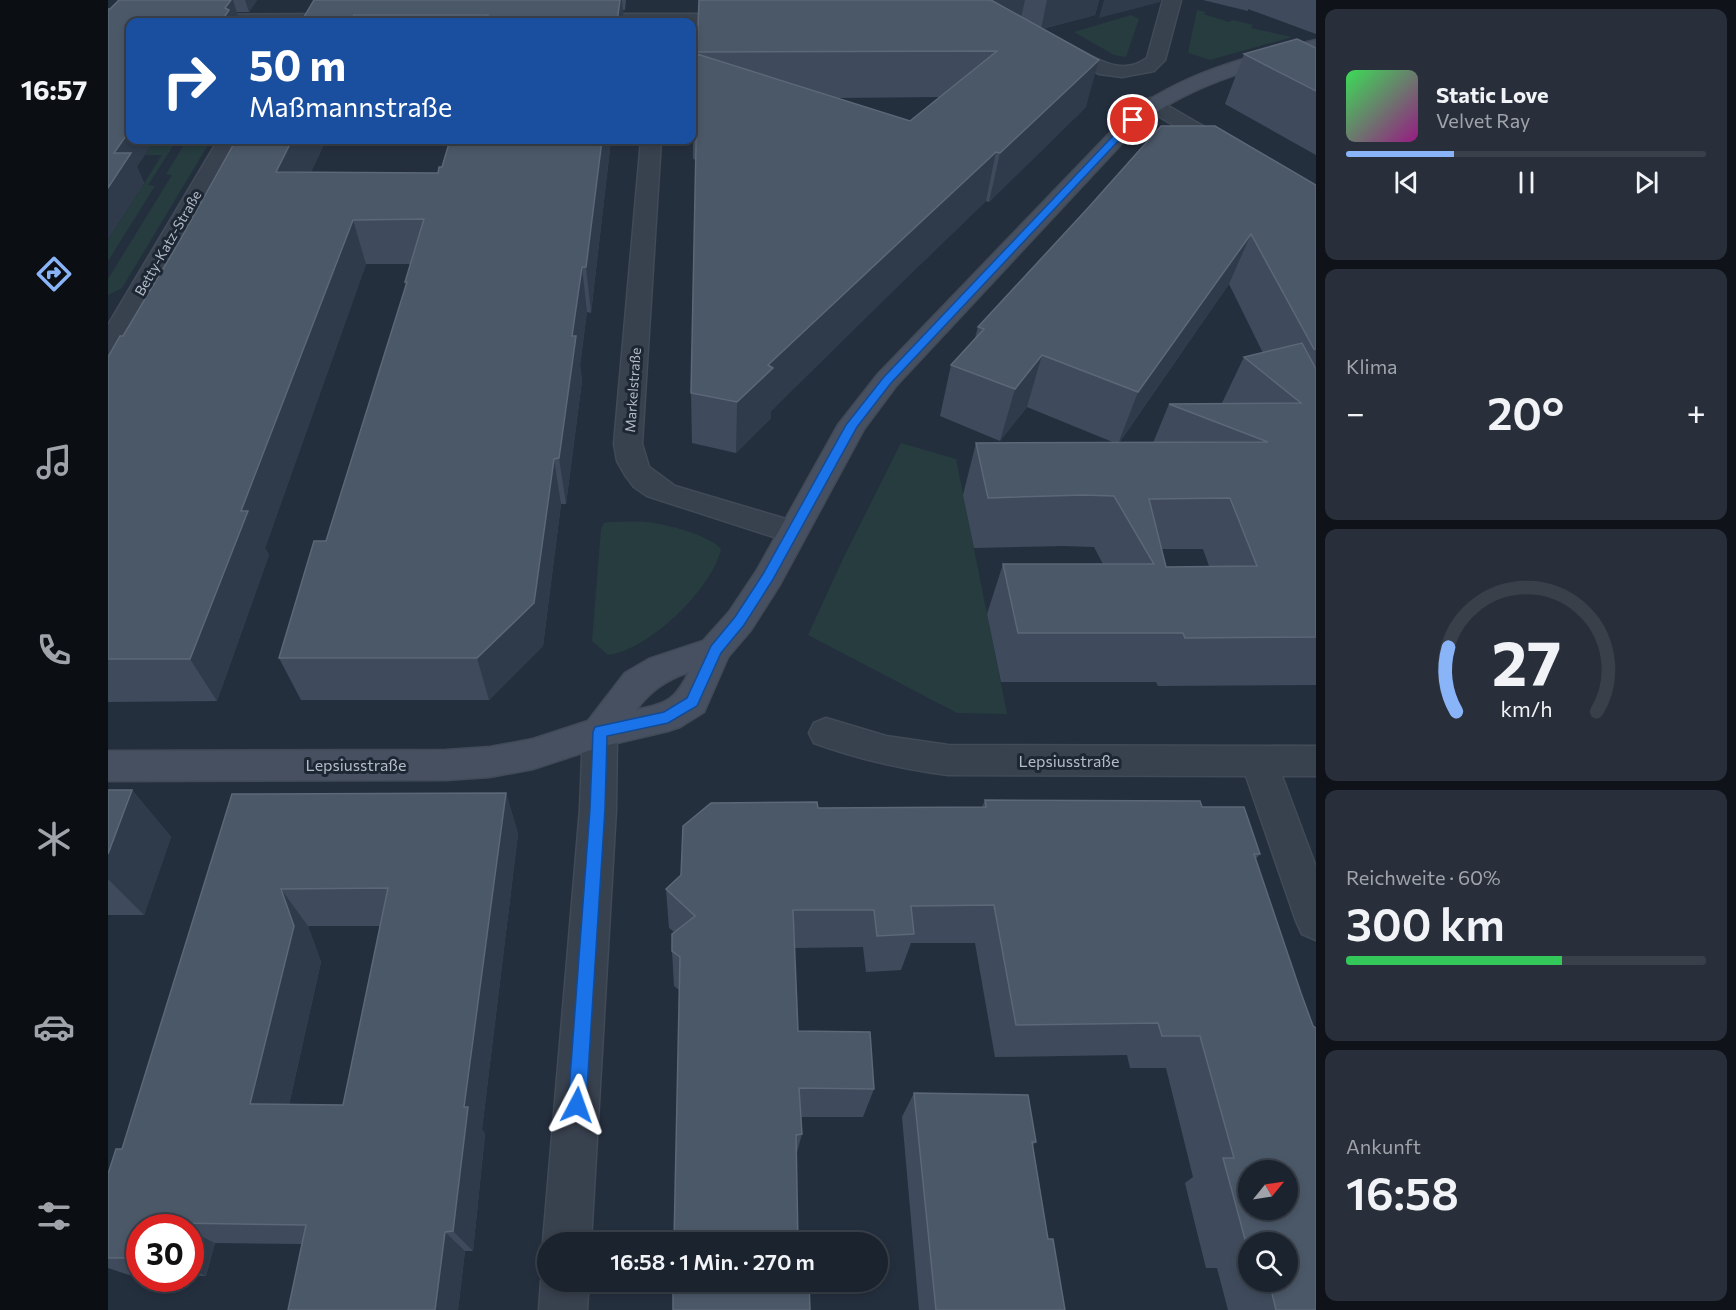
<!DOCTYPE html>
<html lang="de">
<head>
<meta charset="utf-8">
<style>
  :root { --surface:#1b232e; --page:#282f3a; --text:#f1f3f6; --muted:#a0a4aa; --line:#39404a; --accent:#8ab4f8 }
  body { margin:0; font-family:Commissioner,sans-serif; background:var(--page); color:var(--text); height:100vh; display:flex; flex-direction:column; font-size:22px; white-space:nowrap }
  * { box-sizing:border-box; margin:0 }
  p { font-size:20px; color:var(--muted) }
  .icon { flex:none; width:33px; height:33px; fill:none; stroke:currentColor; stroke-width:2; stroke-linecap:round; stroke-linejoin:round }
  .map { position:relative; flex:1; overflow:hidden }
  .side { display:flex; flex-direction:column; gap:9px; padding:9px; background:#0f1319; width:420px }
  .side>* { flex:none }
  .banner { position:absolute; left:18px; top:18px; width:570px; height:126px; border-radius:12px; box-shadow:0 3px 9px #0003,0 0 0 2px var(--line); background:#1a4fa0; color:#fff; overflow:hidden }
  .needle { width:39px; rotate:60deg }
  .fabs { position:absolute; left:1130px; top:1160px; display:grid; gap:12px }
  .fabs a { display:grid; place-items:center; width:60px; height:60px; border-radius:50%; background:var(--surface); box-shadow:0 3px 9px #0003,0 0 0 2px var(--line); font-size:30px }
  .speed { position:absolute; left:18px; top:1214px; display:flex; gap:12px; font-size:30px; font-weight:700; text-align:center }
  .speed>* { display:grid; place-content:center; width:78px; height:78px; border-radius:50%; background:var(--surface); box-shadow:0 3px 9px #0003,0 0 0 2px var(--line); line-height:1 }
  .speed .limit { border:9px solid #d22; background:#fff; color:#111 }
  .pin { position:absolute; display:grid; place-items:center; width:51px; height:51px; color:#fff; margin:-26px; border:3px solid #fff; border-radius:50%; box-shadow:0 2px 6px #0007 }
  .me { position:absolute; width:66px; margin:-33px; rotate:4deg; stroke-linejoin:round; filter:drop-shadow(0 0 4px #0008) }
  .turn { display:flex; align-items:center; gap:21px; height:126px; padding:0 24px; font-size:27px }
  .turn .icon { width:78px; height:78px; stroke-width:2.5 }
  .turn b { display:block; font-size:42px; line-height:51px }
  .big { font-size:45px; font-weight:600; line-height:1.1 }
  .side .widget { flex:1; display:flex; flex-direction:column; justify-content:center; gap:9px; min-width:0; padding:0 21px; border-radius:12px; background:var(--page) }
  .side .dial { align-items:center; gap:0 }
  .dial svg { height:156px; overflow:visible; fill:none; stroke:var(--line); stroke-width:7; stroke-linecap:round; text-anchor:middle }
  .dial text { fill:var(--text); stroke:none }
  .song { display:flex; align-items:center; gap:18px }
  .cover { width:72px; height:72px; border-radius:9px; background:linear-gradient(135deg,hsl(130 70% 55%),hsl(310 70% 35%)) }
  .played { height:6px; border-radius:3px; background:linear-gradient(90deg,var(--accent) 30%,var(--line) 30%) }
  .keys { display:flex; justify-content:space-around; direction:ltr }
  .heat { display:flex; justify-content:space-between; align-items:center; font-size:33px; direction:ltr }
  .charge { height:9px; border-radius:4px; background:linear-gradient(90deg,#34c759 60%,var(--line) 0) }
  .trip { position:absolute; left:429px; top:1232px; width:351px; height:60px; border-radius:30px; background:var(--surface); box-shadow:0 3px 9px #0003,0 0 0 2px var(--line); font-weight:600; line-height:60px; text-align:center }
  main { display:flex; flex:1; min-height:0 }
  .menu { display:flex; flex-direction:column; width:108px; justify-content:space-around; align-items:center; background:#0b0e12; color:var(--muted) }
  .menu .icon { width:42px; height:42px }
  .menu .active { color:var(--accent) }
  .menu b { font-size:27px; color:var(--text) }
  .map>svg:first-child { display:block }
</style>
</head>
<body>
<main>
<nav class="menu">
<b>16:57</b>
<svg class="icon active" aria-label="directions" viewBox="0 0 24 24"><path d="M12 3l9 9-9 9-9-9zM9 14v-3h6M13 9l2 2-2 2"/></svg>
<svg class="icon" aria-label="music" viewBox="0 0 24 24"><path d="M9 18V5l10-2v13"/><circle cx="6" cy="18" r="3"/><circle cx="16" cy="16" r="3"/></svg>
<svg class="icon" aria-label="phone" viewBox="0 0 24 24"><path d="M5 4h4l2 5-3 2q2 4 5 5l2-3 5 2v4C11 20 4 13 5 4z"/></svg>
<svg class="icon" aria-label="climate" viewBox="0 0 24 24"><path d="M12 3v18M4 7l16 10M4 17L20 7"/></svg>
<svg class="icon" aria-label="car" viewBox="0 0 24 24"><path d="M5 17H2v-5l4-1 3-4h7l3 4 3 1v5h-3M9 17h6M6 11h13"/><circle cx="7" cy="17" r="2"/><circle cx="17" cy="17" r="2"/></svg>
<svg class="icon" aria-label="filters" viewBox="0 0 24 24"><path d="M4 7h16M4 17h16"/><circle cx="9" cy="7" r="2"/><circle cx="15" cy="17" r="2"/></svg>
</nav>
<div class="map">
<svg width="1208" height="1310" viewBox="0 0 1208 1310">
  <rect width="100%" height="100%" fill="#242f3e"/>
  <!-- green -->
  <path fill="#263c3f" d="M1089,10l9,2 -3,2 26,8 4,-2 20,5 -2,3 41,9 -82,23 -22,-7z
    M1023,15l8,4 -13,38 -12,-2 -40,-23z
    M47,140h22l-29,45 7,1 -47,75v-21l54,-85h-17z
    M79,140h24l-89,148 -14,7v-16l64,-104 -6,-1z
    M793,443l55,16 51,255 -50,-1 -149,-78 34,-74z
    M503,522c12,0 23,-1 34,0 18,1 65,13 76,27 -9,40 -72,101 -113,106l-16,-14 9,-112 3,-6z"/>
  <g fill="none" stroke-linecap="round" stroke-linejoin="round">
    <defs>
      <path id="street" d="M1055,0h18l-16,60 -11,11 -32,6 -23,-3 -47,-23 -3,-4 3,-4 6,-1c29,7 59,39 89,16z
        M241,14l6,1 3,4 -3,3h-225v3h-22v-10z
        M470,14h164l6,1 3,4 -3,4 -6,1 -170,-2 -3,-3 3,-4z
        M1043,98l7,2 76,44 3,4 -3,4 -7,2 -7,-2 -76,-44 -3,-4 3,-4z
        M110,140h20l-117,207 -4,5 -9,3v-30z
        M533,140h20l-19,304 7,23 26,19 128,38 4,8 -4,8 -11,3 -145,-47 -13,-9 -9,-12 -8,-14 -3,-17z
        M492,717l12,5 5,10 -1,77 -25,433h-43v10l-5,-10 37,-433 3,-77 5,-10z
        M718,718l60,18 62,9 368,1v30h-34l34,91v73l-14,-6 -6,-13 -50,-145 -298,-1c-47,-6 -90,-16 -134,-32l-5,-10 5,-10z
        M440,1265v16h41l-2,29h-48l2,-29z"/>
      <path id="secondary" d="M1208,40v11c-63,18 -124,32 -176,73l-244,262 -32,43 -85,157 -28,44 -23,27 -24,55 -24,15 -12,4 -68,16 -67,22 -43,8 -44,3 -338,1v-30l338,-1 44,-3 43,-8 55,-18 37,-48 24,-14 54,-18 26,-29 28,-42 81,-145 40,-51 248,-258c55,-43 123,-60 190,-76zM581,672c-14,29 -22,31 -53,38 15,-20 30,-30 53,-38z"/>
    </defs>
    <!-- street casing -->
    <use href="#street" stroke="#414a57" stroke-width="3"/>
    <!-- secondary casing -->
    <use href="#secondary" stroke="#414a57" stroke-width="3"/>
    <!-- street -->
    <use href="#street" fill="#38414e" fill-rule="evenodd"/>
    <!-- secondary -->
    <use href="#secondary" fill="#465061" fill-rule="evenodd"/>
  </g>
  <!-- wall -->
  <path fill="#3f4b5c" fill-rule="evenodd" d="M11,0h138l-8,12h-12l3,10h-110l7,145 7,16 -36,56 2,-230z
    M206,0h312l-1,10h-2l1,12h-323z
    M591,0h400l-4,15 -53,14 44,78 -97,95 -3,-1 -85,82 -130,128v7l-35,35 -44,-10 -1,-50 5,-233 -3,-1v-48l4,-57zM831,97l-29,24 -74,-23z
    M1095,0h113v34l-68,-25v2z
    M1208,48v107l-91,-51 19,-50z
    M128,140h90l-15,32 127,1 4,-6 8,-27h161l-20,173 -4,-1 -7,53 2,16 -16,123h-5l-18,142 -54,54h-188l-22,-42 47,-117 80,-255 -1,-4 5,-18h-44l-101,284 4,7 -52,146 -109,1v-345l15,-21 56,-94z
    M1208,185v500l-158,1 -2,-4h-155l-14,-68 16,-50h100l-9,-17 -30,-1 -90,2 -11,-53 13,-52h139l-88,-36 -27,34 -60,-25 11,-51 24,-27 3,-11zM1121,284l34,69 -19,4 -22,46 -53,1 -16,39h-34zM1053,549h42l6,17 -43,1z
    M0,790h24l39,47 -27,78h-36z
    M398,793l12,41 -36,295 3,5 -12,117h-8l-7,59h-170l14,-66 -87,-1 -9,33h-16v-49h-50v48h-11l-21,-7v-94l14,-25 110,-355zM200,926h72l-37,179h-54l32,-143z
    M877,800l217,7 58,47 -4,5 60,451h-88l-11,-42h-11l-11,-44 -10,-41 8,-6 -27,-109h-36l-3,-13 -132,2 -20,-114h-64l-10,27 -35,2 -3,-25 -69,1 4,83 76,58 -11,28h-62l1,17 -6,22 -117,-166 -5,-4 -2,-35 2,-19 -5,-4 -3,-39 152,-81 164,-1zM1140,1242h39v39h-39z
    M806,1093l122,49 -3,3 15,94 17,71h-146l-17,-193z"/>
  <!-- shaded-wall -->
  <path fill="#2f3b4b" d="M123,0h2l7,22h-19l4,-14z
    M137,0h12l-8,12z
    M512,0h2l2,22h-7z
    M882,0h35l-8,35z
    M939,0h52l-4,15 -54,14z
    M996,0h57l-1,2 -61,16z
    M246,15l2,7h-6z
    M991,60l-13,47 -97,95 11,-49z
    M22,130v10h25l-18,27 7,16 -36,56v-51l6,-35z
    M184,140h34l-35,76 -15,-44z
    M494,140h9l-20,173 -5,-46z
    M888,152l-10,49 -85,82 -130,128v7l-35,35 1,-51 31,-37 141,-132z
    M245,220l13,44 -101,284 4,7 -52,146 -27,-42 51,-148z
    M1143,234l-22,50 -111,160 20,-52z
    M474,267l5,45 -7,53 2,16 -16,123 -7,-46 13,-122z
    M934,355l-15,52 -27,34 15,-52z
    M446,459l7,45 -18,142 -54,54 -12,-42z
    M24,790l39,47 -27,78 -36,-36v-25z
    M398,793l12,41 -36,295 3,5 -12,117 -20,-20 11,-124z
    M173,889l27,37 13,36 -38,169 -33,-27z
    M66,1223l8,4h-9z
    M82,1231l25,12 -9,33 -16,-7z
    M337,1232l20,19 -7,59h-23z"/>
  <!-- building -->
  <path fill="#4b5868" stroke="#5c6777" stroke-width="1.5" fill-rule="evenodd" d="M11,0h112l-6,8 4,2 -8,12h-91v108l-16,23h17l-23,35v-179h2z
    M206,0h306l-3,22h-131l2,-7h-134l-4,7h-49z
    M591,0h292l108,60 -99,93 -4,-1 -87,81 -141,132 5,3 -36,34 -46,-9 5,-248v-33l-3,-1 4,-57 213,67 87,-70 -300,1z
    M1189,39l19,9v43l-72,-37z
    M1053,126h54l101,59v164h-2l-63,-115 -113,158 -96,-37 -27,34 -64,-24 33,-36 -6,-2 110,-119z
    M128,140h56l-16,32 162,1 1,-6h3l8,-27h152l-16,127h-4l-10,69h4l-17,122 -5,1 -20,144 -57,55h-198l35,-117h12l81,-259h-2l19,-63 -71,1 -112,291h7l-58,148h-82v-302l12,-21h3l56,-94z
    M1194,343l14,26v268l-131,1 -2,-5h-165l-15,-69h151l-40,-68 -31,-1 -95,3 -12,-55 292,-1 -99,-38 132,-1 -57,-46zM1122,498l27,68 -91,1 -17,-68z
    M0,790h24l-24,64z
    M398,793l-42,314h4l-15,124 -8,1 -10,78h-147l18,-85 -132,-2 -1,4h-33v31h-32v-84l8,-25h6l110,-355zM280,888l-45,217 -93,-1 44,-178 -13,-37z
    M877,800l215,1 2,6h42l16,47h-6l47,139 12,33 3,2v282h-40l-7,-29h18v-39h-39v8l-25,-92h11l-34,-122h-38l-4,-13 -142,2 -22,-120 -83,1 3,28 -37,2 -3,-26h-81l5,121 72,1 4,57 -75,-1 3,46 -6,1 2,107h-124l6,-285 -8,-6v-17l23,-18 -29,-27 15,-14 2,-49 28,-23 106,-1 1,6 168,-1zM1140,1170h39v39h-39z
    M806,1093l114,2 8,47h-4l16,97h5l12,71h-129z
    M565,1281h136l1,29h-137z"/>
  <!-- route -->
  <path fill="#1a73e8" stroke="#114b97" stroke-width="1.5" d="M1022,118l8,2 -247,263 -34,44 -85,154 -28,44 -23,28 -24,53 -29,17 -61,13 -2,73 -19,296 -3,7 -6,2 -7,-2 -2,-7 22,-296 3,-77 2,-5 69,-15 23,-14 24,-52 24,-29 28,-43 83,-149 37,-47z"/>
  <g text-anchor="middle" stroke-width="6" stroke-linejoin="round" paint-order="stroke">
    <!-- far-street labels -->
    <g font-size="14" fill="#b4bcc9" stroke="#1d2633">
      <text transform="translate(60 243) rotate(-60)" y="5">Betty-Katz-Straße</text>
      <text transform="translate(525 390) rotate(-86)" y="5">Markelstraße</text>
    </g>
    <!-- street labels -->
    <g font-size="16" fill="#b4bcc9" stroke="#1d2633">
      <text x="961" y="767">Lepsiusstraße</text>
      <text x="248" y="771">Lepsiusstraße</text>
    </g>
  </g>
</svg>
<div class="fabs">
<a><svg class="needle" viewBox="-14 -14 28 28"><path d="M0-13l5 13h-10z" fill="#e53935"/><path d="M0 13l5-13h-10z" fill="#a0a4aa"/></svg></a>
<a><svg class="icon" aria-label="search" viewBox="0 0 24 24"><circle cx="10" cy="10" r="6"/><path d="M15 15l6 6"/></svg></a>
</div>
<div class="speed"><div class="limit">30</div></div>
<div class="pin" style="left:1025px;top:120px;background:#d93025"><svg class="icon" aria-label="arrive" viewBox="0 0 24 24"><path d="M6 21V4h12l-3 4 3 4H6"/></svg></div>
<svg class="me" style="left:469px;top:1105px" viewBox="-20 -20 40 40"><path d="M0-17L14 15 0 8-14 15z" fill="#1a73e8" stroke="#fff" stroke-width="4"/></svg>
<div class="trip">16:58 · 1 Min. · 270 m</div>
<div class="banner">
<div class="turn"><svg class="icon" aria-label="right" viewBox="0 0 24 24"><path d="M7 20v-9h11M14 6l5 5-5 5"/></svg><div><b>50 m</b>Maßmannstraße</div></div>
</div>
</div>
<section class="side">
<div class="widget">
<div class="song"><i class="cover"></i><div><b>Static Love</b><p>Velvet Ray</p></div></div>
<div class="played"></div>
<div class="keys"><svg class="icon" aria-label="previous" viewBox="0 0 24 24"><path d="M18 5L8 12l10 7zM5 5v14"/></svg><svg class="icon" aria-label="pause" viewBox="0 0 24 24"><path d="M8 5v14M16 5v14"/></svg><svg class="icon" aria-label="next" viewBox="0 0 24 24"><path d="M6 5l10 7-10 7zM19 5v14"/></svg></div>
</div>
<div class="widget"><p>Klima</p>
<div class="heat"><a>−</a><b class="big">20°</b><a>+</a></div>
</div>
<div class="widget dial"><svg viewBox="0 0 100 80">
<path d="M14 69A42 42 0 1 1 86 69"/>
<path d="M14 69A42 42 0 0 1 10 36" stroke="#8ab4f8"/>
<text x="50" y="56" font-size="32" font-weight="700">27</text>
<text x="50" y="72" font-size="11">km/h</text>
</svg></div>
<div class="widget"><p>Reichweite · 60%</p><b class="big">300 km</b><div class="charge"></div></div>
<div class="widget"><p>Ankunft</p><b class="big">16:58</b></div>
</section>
</main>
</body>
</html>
